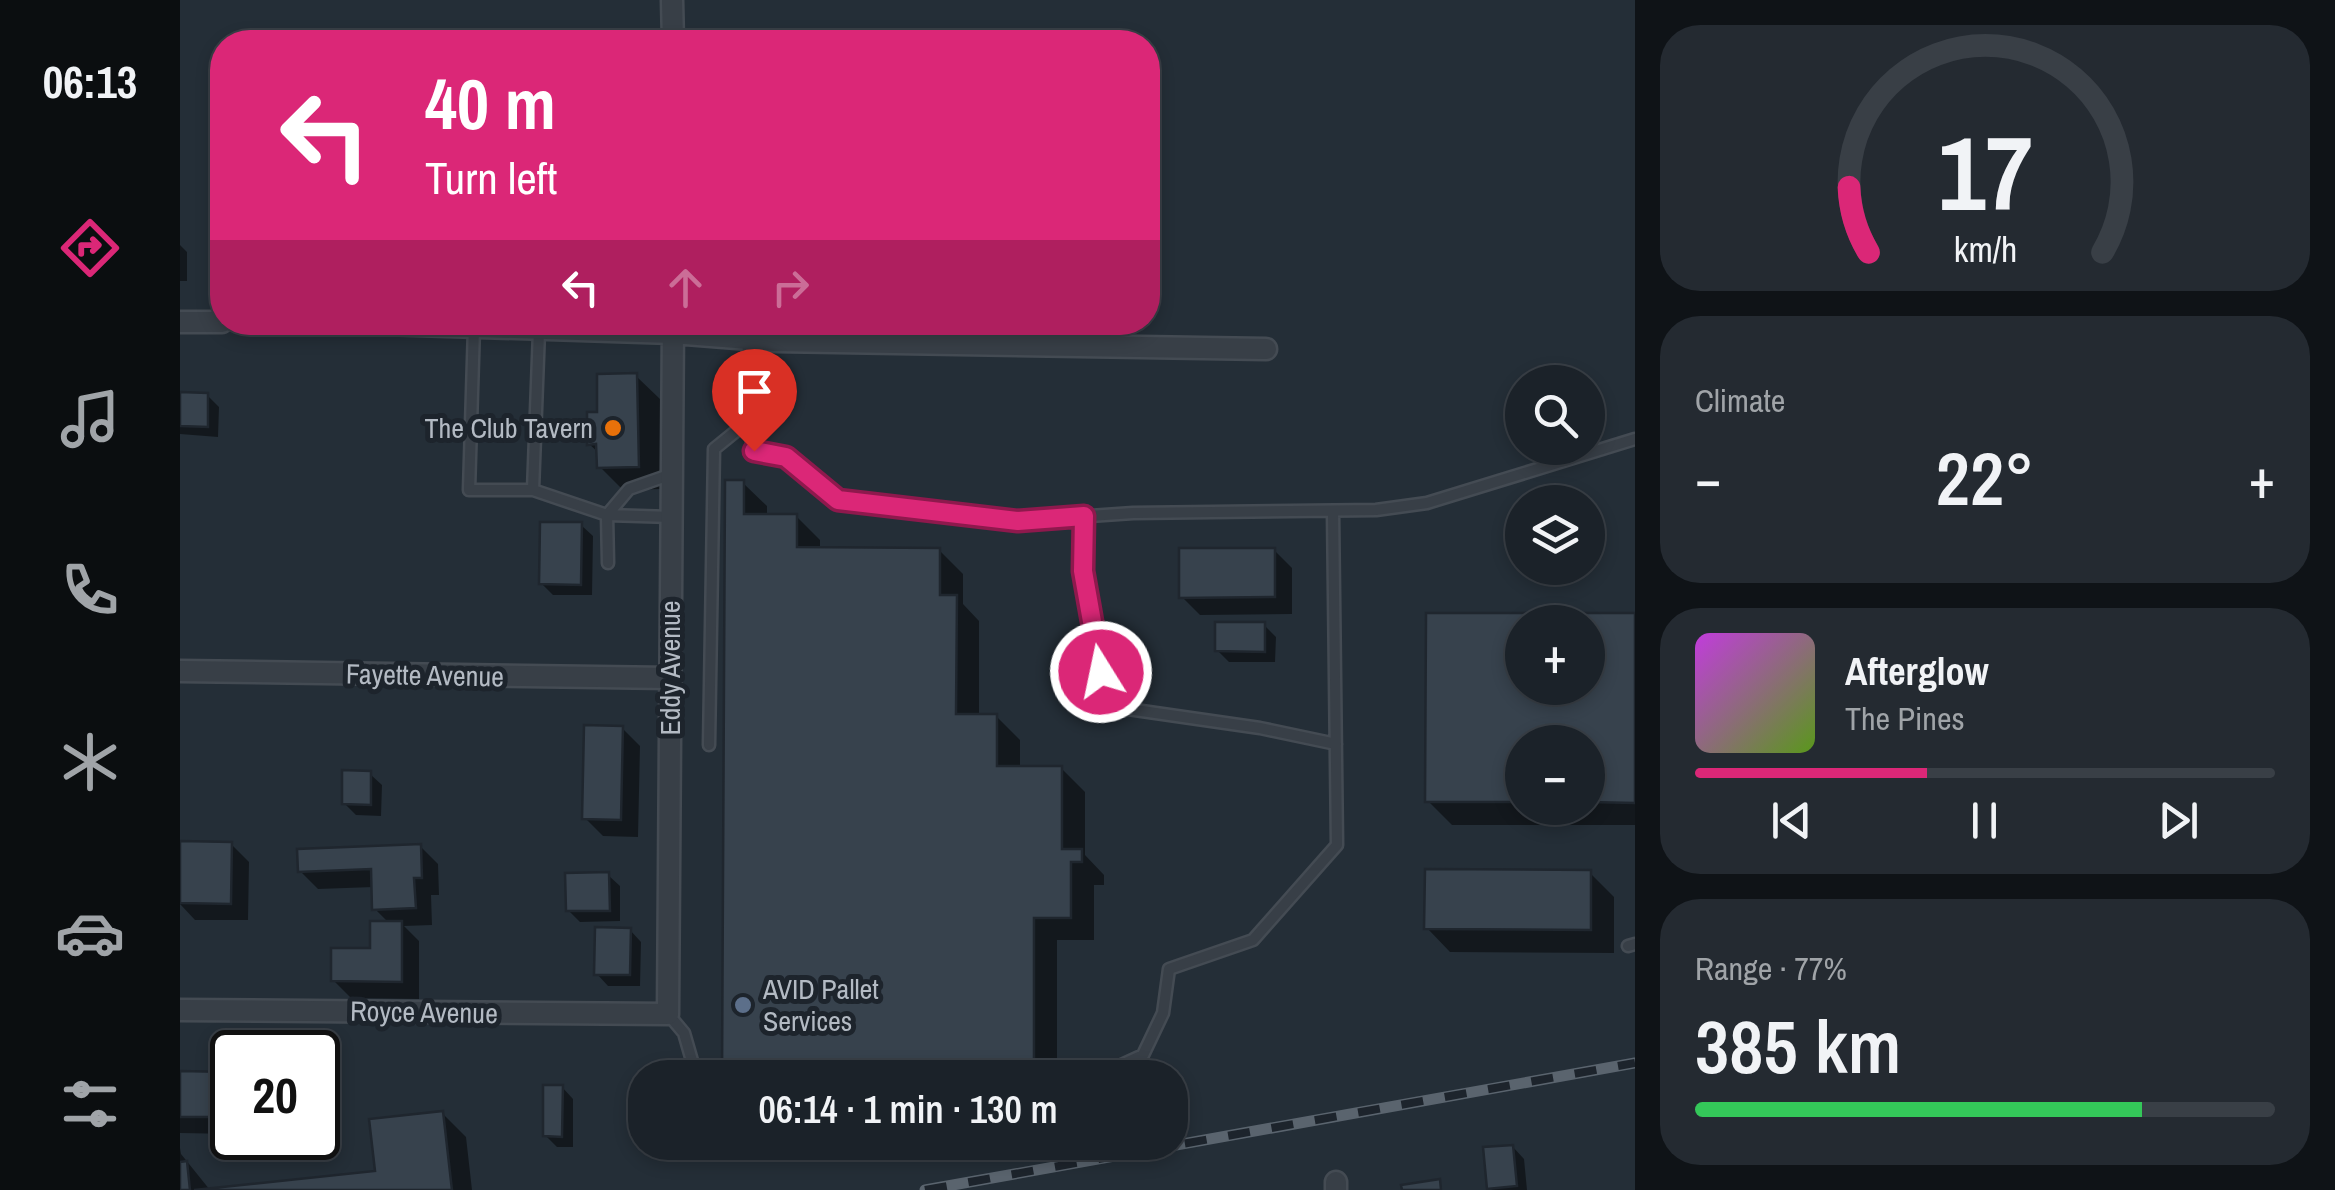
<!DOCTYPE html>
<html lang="en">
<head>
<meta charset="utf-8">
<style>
  :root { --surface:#1b2229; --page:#242a31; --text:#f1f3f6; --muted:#a0a4a8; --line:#393f46; --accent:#db2777 }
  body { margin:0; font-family:"Archivo Narrow",sans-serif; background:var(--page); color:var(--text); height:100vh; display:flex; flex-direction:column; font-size:38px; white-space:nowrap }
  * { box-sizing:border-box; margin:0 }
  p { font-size:32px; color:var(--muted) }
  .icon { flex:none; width:55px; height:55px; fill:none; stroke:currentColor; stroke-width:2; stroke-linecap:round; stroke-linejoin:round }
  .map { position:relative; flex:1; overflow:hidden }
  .panel { display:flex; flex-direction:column; gap:25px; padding:25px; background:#0f1317; width:700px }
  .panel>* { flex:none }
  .guide { position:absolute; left:30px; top:30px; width:950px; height:305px; border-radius:40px; box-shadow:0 5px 15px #0003,0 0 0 2px var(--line); background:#db2777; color:#fff; overflow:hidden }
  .fabs { position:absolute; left:1325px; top:365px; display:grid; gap:20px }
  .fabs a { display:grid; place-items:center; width:100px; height:100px; border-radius:50%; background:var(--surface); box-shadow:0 5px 15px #0003,0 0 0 2px var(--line); font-size:50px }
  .speed { position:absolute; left:30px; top:1030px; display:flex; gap:20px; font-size:50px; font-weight:700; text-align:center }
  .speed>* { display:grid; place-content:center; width:130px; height:130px; border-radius:50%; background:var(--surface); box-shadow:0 5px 15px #0003,0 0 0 2px var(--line); line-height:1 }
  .speed .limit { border:5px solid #111; border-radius:15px; background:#fff; color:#111 }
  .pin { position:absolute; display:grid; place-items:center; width:85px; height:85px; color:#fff; margin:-102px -42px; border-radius:50% 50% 50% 0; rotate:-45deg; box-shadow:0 0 10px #0007 }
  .pin .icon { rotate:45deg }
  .me { position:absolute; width:110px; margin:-55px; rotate:350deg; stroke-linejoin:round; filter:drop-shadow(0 0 8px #0008) }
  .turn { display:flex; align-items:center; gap:35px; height:210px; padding:0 50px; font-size:45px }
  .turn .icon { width:130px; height:130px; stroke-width:2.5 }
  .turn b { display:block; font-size:70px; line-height:85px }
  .lanes { display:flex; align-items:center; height:95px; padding:0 50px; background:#0003; justify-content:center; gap:50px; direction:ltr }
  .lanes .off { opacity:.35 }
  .big { font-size:75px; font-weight:600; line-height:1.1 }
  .panel .tile { flex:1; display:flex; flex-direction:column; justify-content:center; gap:15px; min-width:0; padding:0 35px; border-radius:40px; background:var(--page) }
  .panel .dial { align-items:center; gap:0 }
  .dial svg { height:260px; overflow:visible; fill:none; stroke:var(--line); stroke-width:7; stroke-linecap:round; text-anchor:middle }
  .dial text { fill:var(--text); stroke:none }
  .song { display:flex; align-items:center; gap:30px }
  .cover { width:120px; height:120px; border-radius:15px; background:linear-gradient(135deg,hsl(290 70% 55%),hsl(90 70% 35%)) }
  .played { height:10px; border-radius:5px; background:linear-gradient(90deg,var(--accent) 40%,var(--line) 40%) }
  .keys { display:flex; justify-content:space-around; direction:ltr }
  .heat { display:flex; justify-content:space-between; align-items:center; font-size:55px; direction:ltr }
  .charge { height:15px; border-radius:8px; background:linear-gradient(90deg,#34c759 77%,var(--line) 0) }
  .trip { position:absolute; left:448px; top:1060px; width:560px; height:100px; border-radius:40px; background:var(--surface); box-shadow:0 5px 15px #0003,0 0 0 2px var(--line); font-weight:600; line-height:100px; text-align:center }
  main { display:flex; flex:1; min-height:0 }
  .dock { display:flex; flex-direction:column; width:180px; justify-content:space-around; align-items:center; background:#0b0e10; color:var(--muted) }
  .dock .icon { width:70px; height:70px }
  .dock .active { color:var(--accent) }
  .dock b { font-size:45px; color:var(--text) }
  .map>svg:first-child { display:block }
</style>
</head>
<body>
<main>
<nav class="dock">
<b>06:13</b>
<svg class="icon active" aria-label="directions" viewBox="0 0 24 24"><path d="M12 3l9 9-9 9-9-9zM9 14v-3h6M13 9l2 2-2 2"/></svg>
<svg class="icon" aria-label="music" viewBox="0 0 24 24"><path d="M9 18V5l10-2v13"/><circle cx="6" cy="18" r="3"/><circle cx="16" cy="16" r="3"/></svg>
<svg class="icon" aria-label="phone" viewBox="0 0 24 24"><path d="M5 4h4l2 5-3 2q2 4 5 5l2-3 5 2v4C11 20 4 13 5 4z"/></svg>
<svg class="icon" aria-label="climate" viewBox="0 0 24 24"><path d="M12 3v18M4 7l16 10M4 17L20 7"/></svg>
<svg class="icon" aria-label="car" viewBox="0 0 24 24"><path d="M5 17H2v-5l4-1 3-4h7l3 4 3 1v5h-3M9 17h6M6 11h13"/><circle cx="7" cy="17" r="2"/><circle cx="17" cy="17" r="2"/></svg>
<svg class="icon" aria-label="filters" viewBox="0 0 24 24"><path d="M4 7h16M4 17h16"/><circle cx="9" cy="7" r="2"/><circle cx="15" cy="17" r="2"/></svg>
</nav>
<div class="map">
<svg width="1455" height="1190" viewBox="0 0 1455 1190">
  <rect width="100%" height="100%" fill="#242e37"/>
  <!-- shadow -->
  <path fill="#0007" fill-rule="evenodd" d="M0,245l7,7v29h-7z
    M456,376l24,23 2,90 -39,1 -24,-24v-13l-10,-9 11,-30z
    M0,395h27l12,12 -1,30 -38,-3z
    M563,483l24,23v10h29l24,24v10h119l24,24v30l16,17v95h17l24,24v28h41l24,24v63l19,20v10h-10v55h-37v138l-332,-2z
    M401,525l12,11 -1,59h-39l-12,-12z
    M1094,550l18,18v46l-92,1 -18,-18z
    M1248,615l207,1v209h-183l-24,-24zM1342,622h66v66h-66zM1342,742h66v66h-66z
    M1084,625l12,12 -1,25h-46l-12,-12z
    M442,728l18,18 -2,91 -35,-1 -18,-18z
    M190,774l12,11 -1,31 -25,-1 -12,-12z
    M0,843l51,1 18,18 -1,58h-53l-15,-16z
    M240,846l18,18 1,31h-8l1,30 -28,1 15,15v58l-68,-1 -18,-18 39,-29 17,-28 -14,-14 -1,-22 -56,2 -18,-18z
    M1410,873l24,24v56l-164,-1 -23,-24z
    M428,875l12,11v35l-40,1 -12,-12z
    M450,930l11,12 -1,44h-32l-11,-12z
    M0,1073l49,1 3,4v56l-52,-1z
    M382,1087l11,12v48h-16l-12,-12z
    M262,1113l24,24 6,53h-254l160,-17z
    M1333,1147l11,12 3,31h-35l-3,-3z
    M0,1148l1,6 29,36h-30z"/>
  <!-- building -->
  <path fill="#37424d" stroke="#1f262e" stroke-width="2.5" fill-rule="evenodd" d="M315,35l35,1v6h-35z
    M250,37l31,1v4h-31z
    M895,37l35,1v4h-35z
    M382,38l30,2v2h-30z
    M834,38l37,1v3h-37z
    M457,373l2,94 -42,1 -1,-24 -9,1v-33h10v-38z
    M0,392l28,1v34l-28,-1z
    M545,480h19v34h53v33l143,1v47h17l-1,119h41v52h65v83h20v13h-11v56h-37v159h-312z
    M360,522h42l-1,63 -42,-1z
    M999,548h96v49l-96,1z
    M1246,613h209v190l-47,-1v-60h-66v60h-97zM1342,622h66v66h-66z
    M1035,622h50v30l-50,-1z
    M404,725l39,1 -2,94 -39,-1z
    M162,770l29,1v34l-29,-1z
    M0,841l52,1 -1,62 -51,-1z
    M241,844l1,34h-8l2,30 -44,2 -1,-41 -73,3 -1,-23z
    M1245,869l166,1v60l-167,-1z
    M429,872l1,39h-44l-1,-38z
    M190,921h32v61l-71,-1v-33h39z
    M415,927l36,1 -1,47h-36z
    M0,1071l50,1v45h-50z
    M363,1085h20l-1,52 -19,-1z
    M263,1111l9,79h-258l181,-19 -6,-52z
    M1333,1145l4,41 -30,3 -4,-42z
    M7,1161l3,29h-10v-28z
    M1260,1179l1,11h-39l-1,-5z"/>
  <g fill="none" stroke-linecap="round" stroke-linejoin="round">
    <defs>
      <path id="service" d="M294,327l-5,163h64l6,-159
        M568,340l-2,83 9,28 31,6 52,43 180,21 115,-8 243,-3 51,-7 208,-64
        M353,490l74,25 65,2
        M904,516l-1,55 24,135 153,22 76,16
        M428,563l-1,-48 22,-26 43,-15
        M529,745l5,-296 32,-26
        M1448,946l7,-2
        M488,1014l16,19 13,45
        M913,1078l50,-23 20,-42 6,-44 84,-29 84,-95 -4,-334"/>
      <path id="minor" d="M492,0l1,42
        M0,322h42
        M140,322l353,11 102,8 491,8
        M0,671l490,7
        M0,1010l488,4 5,-692
        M1156,1190v-8"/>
    </defs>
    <!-- service casing -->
    <use href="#service" stroke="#444b53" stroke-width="15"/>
    <!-- minor casing -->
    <use href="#minor" stroke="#444b53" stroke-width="25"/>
    <!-- service -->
    <use href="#service" stroke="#383f47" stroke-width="10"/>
    <!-- minor -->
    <use href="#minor" stroke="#383f47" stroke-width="20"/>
    <defs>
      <path id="rail" d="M745,1190l710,-127"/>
    </defs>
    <!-- rail casing -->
    <use href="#rail" stroke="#5a646e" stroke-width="11"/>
    <!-- rail -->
    <use href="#rail" stroke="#1d242c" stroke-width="8" stroke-dasharray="22" stroke-linecap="butt"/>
  </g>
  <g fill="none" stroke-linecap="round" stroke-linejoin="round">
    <defs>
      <path id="route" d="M574,451l32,6 52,43 180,21 66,-5 -1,55 18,101"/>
    </defs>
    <!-- route casing -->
    <use href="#route" stroke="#8e194d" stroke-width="25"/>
    <!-- route -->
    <use href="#route" stroke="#db2777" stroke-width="18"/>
  </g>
  <!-- markers -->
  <circle fill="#e8710a" stroke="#1d242c" stroke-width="4" cx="433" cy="428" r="10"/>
  <circle fill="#5c6f8a" stroke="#1d242c" stroke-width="4" cx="563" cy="1005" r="10"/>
  <g text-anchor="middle" stroke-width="10" stroke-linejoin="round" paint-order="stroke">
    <!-- poi labels -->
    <g font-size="28" fill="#b3bac3" stroke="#1d242c" text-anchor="end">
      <text x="413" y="438">The Club Tavern</text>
      <text x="583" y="999" text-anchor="start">AVID Pallet<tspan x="583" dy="32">Services</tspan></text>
    </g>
    <!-- street labels -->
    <g font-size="28" fill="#b3bac3" stroke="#1d242c">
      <text transform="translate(490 668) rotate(-90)" y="10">Eddy Avenue</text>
      <text transform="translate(245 675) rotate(1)" y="10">Fayette Avenue</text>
      <text transform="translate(244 1012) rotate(1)" y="10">Royce Avenue</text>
    </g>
  </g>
</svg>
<div class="fabs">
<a><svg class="icon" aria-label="search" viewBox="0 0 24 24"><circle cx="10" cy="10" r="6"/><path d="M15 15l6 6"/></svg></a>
<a><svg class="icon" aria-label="layers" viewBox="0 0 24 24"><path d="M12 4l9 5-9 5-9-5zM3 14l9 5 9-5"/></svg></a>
<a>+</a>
<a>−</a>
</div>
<div class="speed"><div class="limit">20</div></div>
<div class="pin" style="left:574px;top:451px;background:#d93025"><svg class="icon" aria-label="arrive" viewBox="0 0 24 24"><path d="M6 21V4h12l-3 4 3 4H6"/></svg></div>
<svg class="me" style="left:921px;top:672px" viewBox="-20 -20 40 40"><circle r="17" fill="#db2777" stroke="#fff" stroke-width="3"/><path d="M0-11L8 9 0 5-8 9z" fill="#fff"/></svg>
<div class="trip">06:14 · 1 min · 130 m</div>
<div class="guide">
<div class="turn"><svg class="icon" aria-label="left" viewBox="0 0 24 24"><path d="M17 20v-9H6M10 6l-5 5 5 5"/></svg><div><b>40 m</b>Turn left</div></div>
<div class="lanes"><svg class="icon" aria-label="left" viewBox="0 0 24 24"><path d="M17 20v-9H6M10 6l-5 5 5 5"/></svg><svg class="icon off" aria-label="ahead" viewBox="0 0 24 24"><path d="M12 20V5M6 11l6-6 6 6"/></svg><svg class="icon off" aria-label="right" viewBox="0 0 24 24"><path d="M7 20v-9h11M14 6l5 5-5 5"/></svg></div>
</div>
</div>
<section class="panel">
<div class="tile dial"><svg viewBox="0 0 100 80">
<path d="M14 69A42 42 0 1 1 86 69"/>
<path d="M14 69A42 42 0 0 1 8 49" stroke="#db2777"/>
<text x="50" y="56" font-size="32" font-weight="700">17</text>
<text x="50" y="72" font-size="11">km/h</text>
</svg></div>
<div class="tile"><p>Climate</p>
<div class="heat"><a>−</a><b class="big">22°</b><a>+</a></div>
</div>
<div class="tile">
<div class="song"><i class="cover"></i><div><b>Afterglow</b><p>The Pines</p></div></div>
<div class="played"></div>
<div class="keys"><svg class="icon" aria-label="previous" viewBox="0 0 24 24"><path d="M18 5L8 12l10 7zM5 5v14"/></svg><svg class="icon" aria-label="pause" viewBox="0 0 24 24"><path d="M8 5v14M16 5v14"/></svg><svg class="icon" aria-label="next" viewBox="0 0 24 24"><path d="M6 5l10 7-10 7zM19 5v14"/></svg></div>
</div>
<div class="tile"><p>Range · 77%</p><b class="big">385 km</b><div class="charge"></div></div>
</section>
</main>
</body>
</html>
